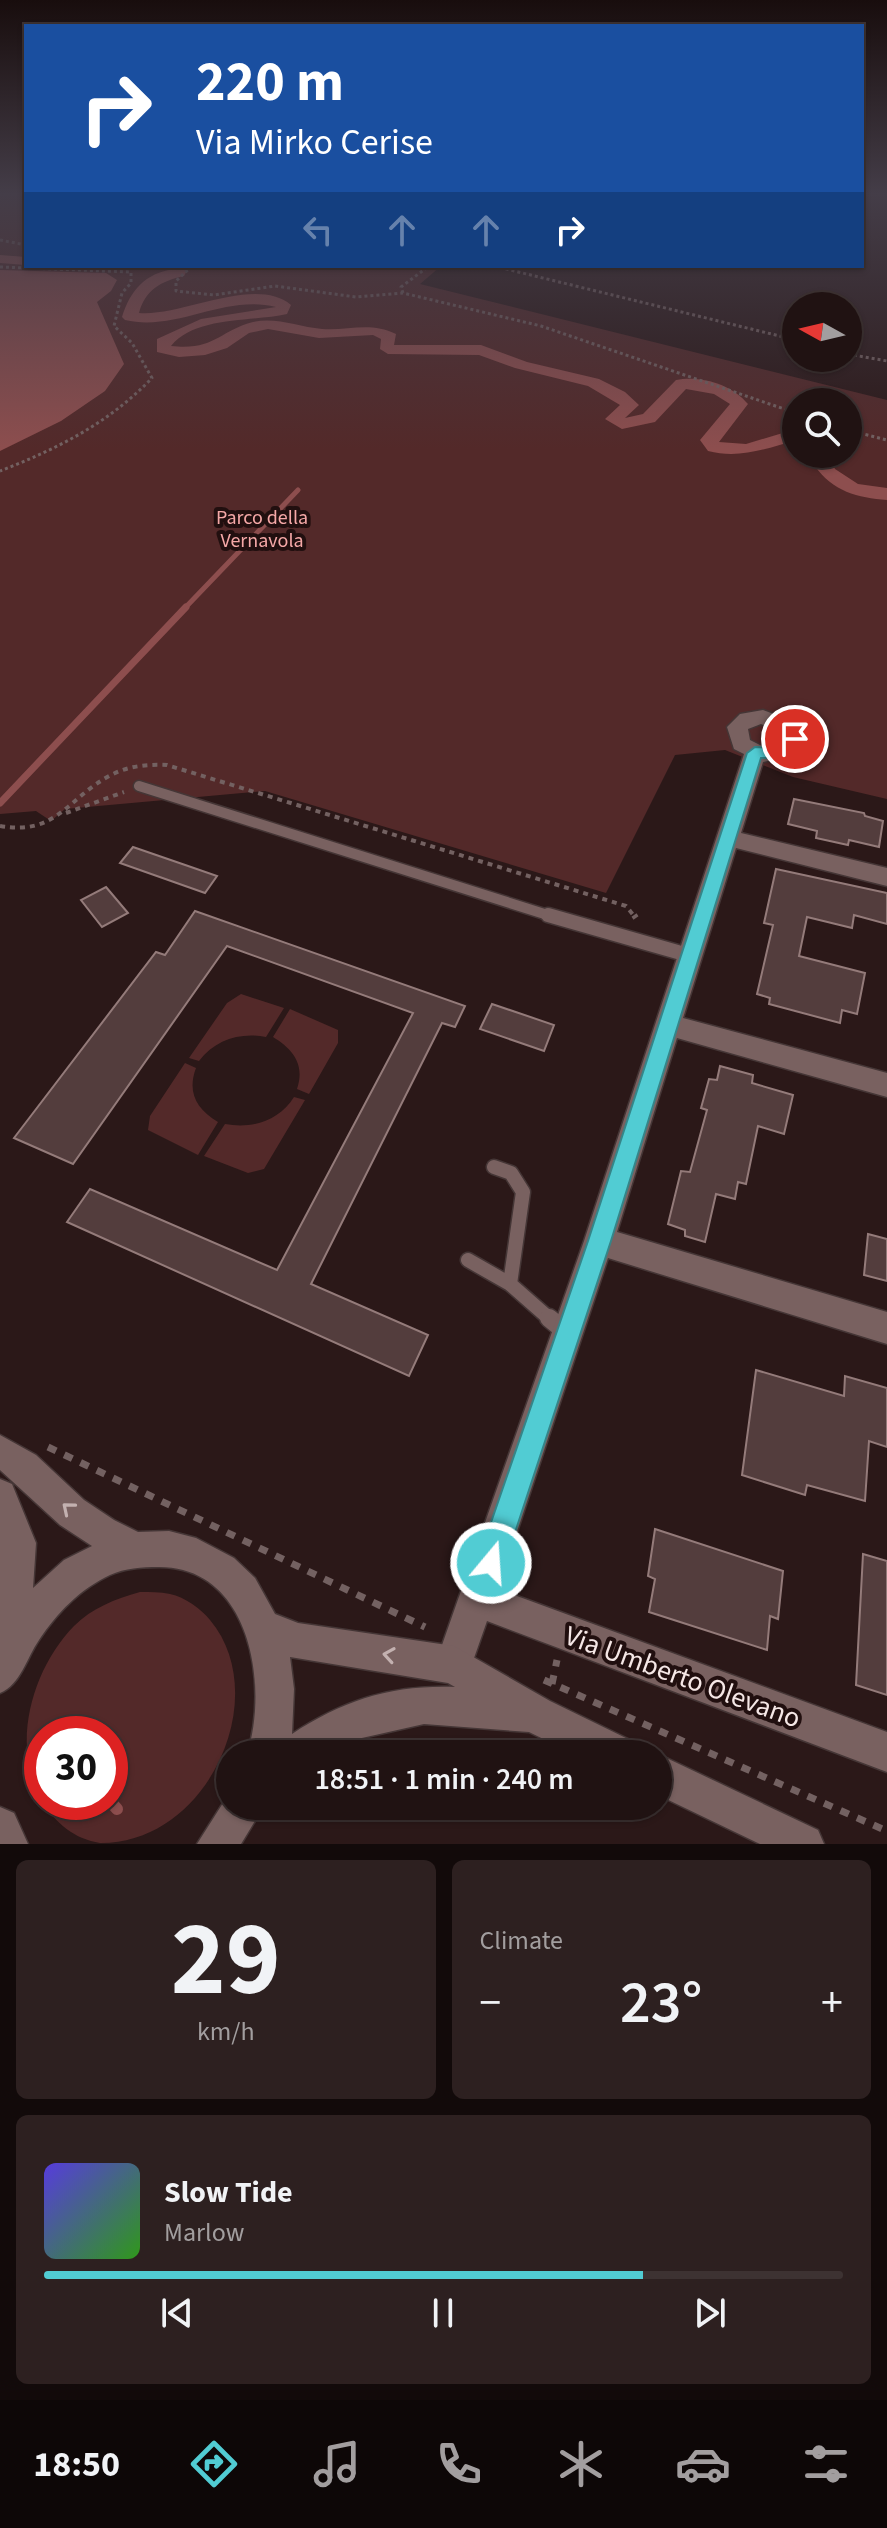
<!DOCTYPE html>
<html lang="en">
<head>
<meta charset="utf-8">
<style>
  :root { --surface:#201212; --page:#2d2020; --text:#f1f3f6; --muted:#a29e9f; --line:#3d3232; --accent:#51ccd3 }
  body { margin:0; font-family:"Source Sans 3",sans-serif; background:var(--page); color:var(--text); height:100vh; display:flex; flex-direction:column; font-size:30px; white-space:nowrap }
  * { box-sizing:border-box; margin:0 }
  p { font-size:26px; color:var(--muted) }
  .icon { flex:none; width:44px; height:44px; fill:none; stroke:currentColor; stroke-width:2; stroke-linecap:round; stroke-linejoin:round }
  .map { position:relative; height:1844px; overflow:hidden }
  .side { display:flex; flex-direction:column; gap:16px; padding:16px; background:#120a0a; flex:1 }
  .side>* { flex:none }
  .top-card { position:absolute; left:24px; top:24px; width:840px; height:244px; border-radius:0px; box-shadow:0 2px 6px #0004,0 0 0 2px var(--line); background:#1a4fa0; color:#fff; overflow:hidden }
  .needle { width:52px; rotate:278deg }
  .tools { position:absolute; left:782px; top:292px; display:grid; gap:16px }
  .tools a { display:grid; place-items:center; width:80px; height:80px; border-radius:50%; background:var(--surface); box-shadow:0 2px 6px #0004,0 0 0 2px var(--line); font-size:40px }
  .speed { position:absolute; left:24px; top:1716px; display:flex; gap:16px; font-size:40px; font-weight:700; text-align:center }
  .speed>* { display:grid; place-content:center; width:104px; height:104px; border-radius:50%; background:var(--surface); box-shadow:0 2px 6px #0004,0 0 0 2px var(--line); line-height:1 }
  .speed .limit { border:12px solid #d22; background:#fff; color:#111 }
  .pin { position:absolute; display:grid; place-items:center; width:68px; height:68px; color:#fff; margin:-34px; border:4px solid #fff; border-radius:50%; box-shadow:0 2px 8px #0007 }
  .me { position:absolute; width:88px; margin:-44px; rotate:18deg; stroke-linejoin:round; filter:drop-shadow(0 0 6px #0008) }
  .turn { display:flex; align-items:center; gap:28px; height:168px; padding:0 40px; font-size:36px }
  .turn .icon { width:104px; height:104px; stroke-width:2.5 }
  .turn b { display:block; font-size:56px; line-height:68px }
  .lanes { display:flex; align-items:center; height:76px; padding:0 40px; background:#0003; justify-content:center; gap:40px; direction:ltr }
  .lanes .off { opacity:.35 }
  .big { font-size:60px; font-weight:600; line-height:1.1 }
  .side .card { flex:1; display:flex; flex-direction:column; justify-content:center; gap:12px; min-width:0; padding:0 28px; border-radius:12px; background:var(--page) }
  .side .dial { align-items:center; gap:0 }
  .dial b { font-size:104px; line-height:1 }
  .song { display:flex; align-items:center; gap:24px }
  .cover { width:96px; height:96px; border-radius:12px; background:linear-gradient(135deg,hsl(250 70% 55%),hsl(110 70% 35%)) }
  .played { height:8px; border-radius:4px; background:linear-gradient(90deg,var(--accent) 75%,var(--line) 75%) }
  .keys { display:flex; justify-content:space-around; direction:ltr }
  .heat { display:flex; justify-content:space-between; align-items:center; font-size:44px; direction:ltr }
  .side .tiles { flex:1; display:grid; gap:16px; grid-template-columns:1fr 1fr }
  .card:last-child { grid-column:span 2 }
  .trip { position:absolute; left:216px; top:1740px; width:456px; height:80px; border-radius:40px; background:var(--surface); box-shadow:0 2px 6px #0004,0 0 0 2px var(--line); font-weight:600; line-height:80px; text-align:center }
  .tab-bar { display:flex; height:128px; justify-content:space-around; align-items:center; background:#0d0707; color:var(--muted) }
  .tab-bar .icon { width:56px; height:56px }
  .tab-bar .active { color:var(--accent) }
  .tab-bar b { font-size:36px; color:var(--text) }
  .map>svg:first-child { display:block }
</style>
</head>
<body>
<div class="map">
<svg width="887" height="1844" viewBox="0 0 887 1844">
  <rect width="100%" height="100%" fill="#2b1818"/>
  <!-- green -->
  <path fill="#532929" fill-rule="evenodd" d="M0,192h26v74h415l-21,18 467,116v399l-94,-22 -68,-27 -50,5 -69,138 -341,-102 -200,18 -14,12 -15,-10 -36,3zM796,402h52v52h-52z
    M241,994l43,14 -18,29c-26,-5 -51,3 -67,24l-10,-3 38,-55z
    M290,1009l48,21v13l-29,51 -12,-5c8,-24 -3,-39 -24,-52z
    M185,1063l11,5c-9,24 0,41 22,54l-20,33 -50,-25 2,-14z
    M294,1097l11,3 -41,69 -16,4 -44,-17 21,-32c27,5 54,-3 69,-27z
    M140,1592c10,0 20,0 30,2 15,3 31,15 40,26 64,76 -2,224 -110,223 -25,-4 -44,-19 -57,-41h67v-68h-68v66c-32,-54 -10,-131 32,-174 18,-18 41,-27 66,-34z"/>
  <!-- water -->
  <path fill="#8d4e4e" d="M0,270l106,3 11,7 -6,11 -14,11 27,62 -19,27 -44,30 -61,30z"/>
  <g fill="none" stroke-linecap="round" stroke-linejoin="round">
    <!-- stream-far2 -->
    <path stroke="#8d4e4e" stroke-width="5" d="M184,609l114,-119"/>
    <!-- stream-far1 -->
    <path stroke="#8d4e4e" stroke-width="7" d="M0,803l186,-196"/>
    <!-- stream -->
    <path stroke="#8d4e4e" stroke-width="12" d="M110,1801l7,8"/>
    <!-- canal -->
    <path fill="#8d4e4e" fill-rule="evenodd" d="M0,255l26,2v8l-26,-2z
      M84,266h79l-7,4h-65z
      M170,266l19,1 -5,9c-23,5 -39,14 -45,37 43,4 116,-38 152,-8l-4,9c-35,8 -92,2 -116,32 43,5 48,-15 82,-24 24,-5 45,5 69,7 26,2 48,-8 74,5l-2,11h87l46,17 72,17 26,13 14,13 -14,13 18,-4 33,-34c24,-5 56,4 72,24l-29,38 27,2 50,-15v11c-30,9 -57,19 -88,11l-8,-11 30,-36 -16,-10 -28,-5 -31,33 -33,7 -17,-10 15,-14 -32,-19 -73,-18 -36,-13 -91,-1 -8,-5 1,-10 -8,-4 -54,3 -51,-9 -19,4 -22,15 -22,7 -26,2 -22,-5v-13l44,-20 75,-12c-52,-13 -99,25 -151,13l-3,-3c8,-26 23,-44 52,-48z
      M826,454h20l-12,13 1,2 23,15 29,4v12c-29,-2 -55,-9 -72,-34z"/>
  </g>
  <!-- building -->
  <path fill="#533d3d" stroke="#947b7a" stroke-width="2" d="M794,799l70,14 1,3 18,5 -4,26 -30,-7 -1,5 -32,-7 1,-7 -29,-7z
    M133,847l58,20 26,9 -12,17 -85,-30z
    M776,869l111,24v31l-33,-9 -2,13 -45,-11 -8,39 66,17 -8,41 -15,-4 -2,13 -71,-19 1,-6 -13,-4 16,-69 -9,-2z
    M106,887l22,26 -26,14 -21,-27z
    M195,911l270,95 -10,21 -13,-4 -131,261 117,51 -19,41 -342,-154 23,-33 187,81 136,-257 -186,-67 -154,218 -59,-26 142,-186 9,3z
    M492,1004l62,21 -10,26 -64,-22z
    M720,1066l33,9 -1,8 41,12 -9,39 -26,-8 -12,58 -8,-2 -3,17 -19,-5 -11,48 -20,-6v-6l-17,-6 13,-53 9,1 17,-62 -6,-2 8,-29 8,1z
    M868,1234l19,5v42l-23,-6z
    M756,1370l88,26 1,-20 42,12v59l-18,-6 -4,60 -58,-16 -2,10 -63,-20z
    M655,1529l128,42 -5,48 -8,-3 -3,34 -118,-38 6,-33 -7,-3z
    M863,1554l24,7v134l-31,-10z"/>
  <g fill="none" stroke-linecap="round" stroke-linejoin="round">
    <defs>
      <path id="service-far2" d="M139,786l415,131"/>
      <path id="service-far1" d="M548,915l140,40
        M494,1167l17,6 12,19 -13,92
        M468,1260l42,24 41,36"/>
      <path id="service" d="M549,1318l17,14"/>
      <path id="minor" d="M763,710l32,12 10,17 -9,16 -33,7 -22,71 146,35v18l-151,-38 -53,170 204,55v24l-210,-59 -60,194 270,80v32l-279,-86 -110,331 389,143v40l-400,-151 -20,57 -13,6 -13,-6 -6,-13 149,-424 160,-487 -10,-5 -7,-22 13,-13zM761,724l19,8 5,7 -3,6 -16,3 -16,-8 -2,-11z"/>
      <path id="tertiary" d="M0,1435l36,20 48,45 30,20 24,12 31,-1 27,7 38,20 21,20 20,36 23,9 156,23 96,55 80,39 6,14h-62l-45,-22 -105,-8 -71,16 -22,14h-84c22,-68 4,-188 -89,-187 -16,0 -33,1 -48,8 -30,14 -53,38 -71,65 -13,19 -18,44 -39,53v-214l12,5 24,59 -3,45 31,-28 28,-14 -32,-21 -60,-55zM290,1657l158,26 7,4c-64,-2 -111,13 -163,47l2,-45z
        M658,1754l160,76 6,14h-64l-102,-49z
        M230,1792v14h34l-23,38h-44z
        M0,1807l14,6 14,31h-28z"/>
    </defs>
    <!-- service-far2 casing -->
    <use href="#service-far2" stroke="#453636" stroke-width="13"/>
    <!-- service-far1 casing -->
    <use href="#service-far1" stroke="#453636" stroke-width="17"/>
    <!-- service casing -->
    <use href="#service" stroke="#453636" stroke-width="21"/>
    <!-- minor casing -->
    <use href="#minor" stroke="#453636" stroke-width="3"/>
    <!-- tertiary casing -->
    <use href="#tertiary" stroke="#453636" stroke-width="3"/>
    <!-- path-far3 -->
    <path stroke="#736161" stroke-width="3" stroke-dasharray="3 3" stroke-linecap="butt" d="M0,240l26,5
      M192,266l-16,15v10l38,4 61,-9 81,11 47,-4 138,33 255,87
      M494,266l302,74
      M0,267l131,5v11l-9,10 -8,33 18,17 20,35c-43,45 -95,71 -152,93
      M403,293l-2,-6 28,-21
      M848,354l39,7
      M848,430l39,10"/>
    <!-- path-far2 -->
    <path stroke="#736161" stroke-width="4" stroke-dasharray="5 5" stroke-linecap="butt" d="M66,813l58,-21
      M0,826c57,10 67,-28 111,-51 17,-9 37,-11 56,-10l459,141 9,11"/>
    <!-- path-far1 -->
    <path stroke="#736161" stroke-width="6" stroke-dasharray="7 7" stroke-linecap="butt" d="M634,915l2,3"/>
    <!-- path -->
    <path stroke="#736161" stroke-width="7" stroke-dasharray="9 9" stroke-linecap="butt" d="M48,1447l377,180
      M544,1680l343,151
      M552,1684l5,-24"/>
    <!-- service-far2 -->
    <use href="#service-far2" stroke="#796160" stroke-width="10"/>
    <!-- service-far1 -->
    <use href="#service-far1" stroke="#796160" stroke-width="14"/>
    <!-- service -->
    <use href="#service" stroke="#796160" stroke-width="18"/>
    <!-- minor -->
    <use href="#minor" fill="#796160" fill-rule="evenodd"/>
    <!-- tertiary -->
    <use href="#tertiary" fill="#796160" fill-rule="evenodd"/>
  </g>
  <!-- one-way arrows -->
  <defs><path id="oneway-chevron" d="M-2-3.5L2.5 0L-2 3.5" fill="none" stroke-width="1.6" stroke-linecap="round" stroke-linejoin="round" transform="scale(2)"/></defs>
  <g stroke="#c3b1b0">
    <use href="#oneway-chevron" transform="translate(68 1508) rotate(-140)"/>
    <use href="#oneway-chevron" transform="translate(389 1655) rotate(-171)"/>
  </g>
  <!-- sky -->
  <linearGradient id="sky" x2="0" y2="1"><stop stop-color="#180d0d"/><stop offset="0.43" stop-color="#443d48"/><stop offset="1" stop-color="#443d48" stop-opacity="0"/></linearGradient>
  <rect width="887" height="450" fill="url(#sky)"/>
  <!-- route -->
  <path fill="#51ccd3" stroke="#358589" stroke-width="2" d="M795,734l8,5 -4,10 -11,8 -27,1 -150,483 -106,322 -4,10 -10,4 -10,-4 -4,-10 111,-322 159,-488 8,-6 24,1z"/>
  <g text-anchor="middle" stroke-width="8" stroke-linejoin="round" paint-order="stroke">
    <!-- far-park labels -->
    <g font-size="20" fill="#f5a8a7" stroke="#210f0f">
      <text x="262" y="524">Parco della<tspan x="262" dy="23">Vernavola</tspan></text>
    </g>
    <!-- near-street labels -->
    <g font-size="28" fill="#f5e7e6" stroke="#210f0f">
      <text transform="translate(683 1676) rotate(20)" y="10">Via Umberto Olevano</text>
    </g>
  </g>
</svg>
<div class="tools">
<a><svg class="needle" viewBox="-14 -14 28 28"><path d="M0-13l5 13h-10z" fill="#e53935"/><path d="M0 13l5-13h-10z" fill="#a29e9f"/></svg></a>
<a><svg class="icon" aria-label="search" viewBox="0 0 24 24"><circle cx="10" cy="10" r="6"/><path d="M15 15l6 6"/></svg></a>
</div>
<div class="speed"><div class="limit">30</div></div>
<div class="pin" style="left:795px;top:739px;background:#d93025"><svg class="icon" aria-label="arrive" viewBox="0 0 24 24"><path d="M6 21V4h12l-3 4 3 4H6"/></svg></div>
<svg class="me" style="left:491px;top:1563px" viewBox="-20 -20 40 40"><circle r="17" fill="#51ccd3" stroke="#fff" stroke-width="3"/><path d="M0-11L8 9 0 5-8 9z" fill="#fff"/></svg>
<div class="trip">18:51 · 1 min · 240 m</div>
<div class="top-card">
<div class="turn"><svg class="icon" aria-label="right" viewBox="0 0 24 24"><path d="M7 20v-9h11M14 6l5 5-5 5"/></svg><div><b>220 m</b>Via Mirko Cerise</div></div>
<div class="lanes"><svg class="icon off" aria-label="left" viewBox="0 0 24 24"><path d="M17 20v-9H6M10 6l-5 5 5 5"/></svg><svg class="icon off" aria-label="ahead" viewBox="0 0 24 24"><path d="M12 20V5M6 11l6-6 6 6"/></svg><svg class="icon off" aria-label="ahead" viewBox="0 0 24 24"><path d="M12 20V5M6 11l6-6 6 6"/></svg><svg class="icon" aria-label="right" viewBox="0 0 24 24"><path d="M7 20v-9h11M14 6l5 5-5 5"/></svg></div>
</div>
</div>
<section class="side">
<div class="tiles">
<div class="card dial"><b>29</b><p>km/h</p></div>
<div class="card"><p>Climate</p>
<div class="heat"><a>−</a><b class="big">23°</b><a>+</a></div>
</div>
<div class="card">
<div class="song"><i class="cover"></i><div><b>Slow Tide</b><p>Marlow</p></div></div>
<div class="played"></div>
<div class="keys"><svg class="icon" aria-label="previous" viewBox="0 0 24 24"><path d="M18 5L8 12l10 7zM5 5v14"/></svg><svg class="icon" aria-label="pause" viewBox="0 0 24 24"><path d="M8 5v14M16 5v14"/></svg><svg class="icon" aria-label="next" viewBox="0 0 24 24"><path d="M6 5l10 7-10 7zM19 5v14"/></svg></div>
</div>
</div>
</section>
<nav class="tab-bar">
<b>18:50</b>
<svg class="icon active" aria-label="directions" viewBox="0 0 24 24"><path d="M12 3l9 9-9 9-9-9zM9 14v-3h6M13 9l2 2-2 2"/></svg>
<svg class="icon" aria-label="music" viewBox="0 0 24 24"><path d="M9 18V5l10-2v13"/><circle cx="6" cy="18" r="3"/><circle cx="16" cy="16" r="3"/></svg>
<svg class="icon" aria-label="phone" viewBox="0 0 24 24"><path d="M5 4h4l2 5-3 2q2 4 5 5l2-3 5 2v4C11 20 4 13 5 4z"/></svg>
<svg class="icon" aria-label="climate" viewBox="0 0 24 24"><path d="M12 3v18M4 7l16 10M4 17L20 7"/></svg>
<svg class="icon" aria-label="car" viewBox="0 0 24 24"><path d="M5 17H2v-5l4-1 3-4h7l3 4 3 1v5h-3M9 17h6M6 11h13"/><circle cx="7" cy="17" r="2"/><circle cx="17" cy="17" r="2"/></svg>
<svg class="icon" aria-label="filters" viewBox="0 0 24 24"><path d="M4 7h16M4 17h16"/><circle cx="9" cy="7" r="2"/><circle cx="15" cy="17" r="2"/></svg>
</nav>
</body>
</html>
